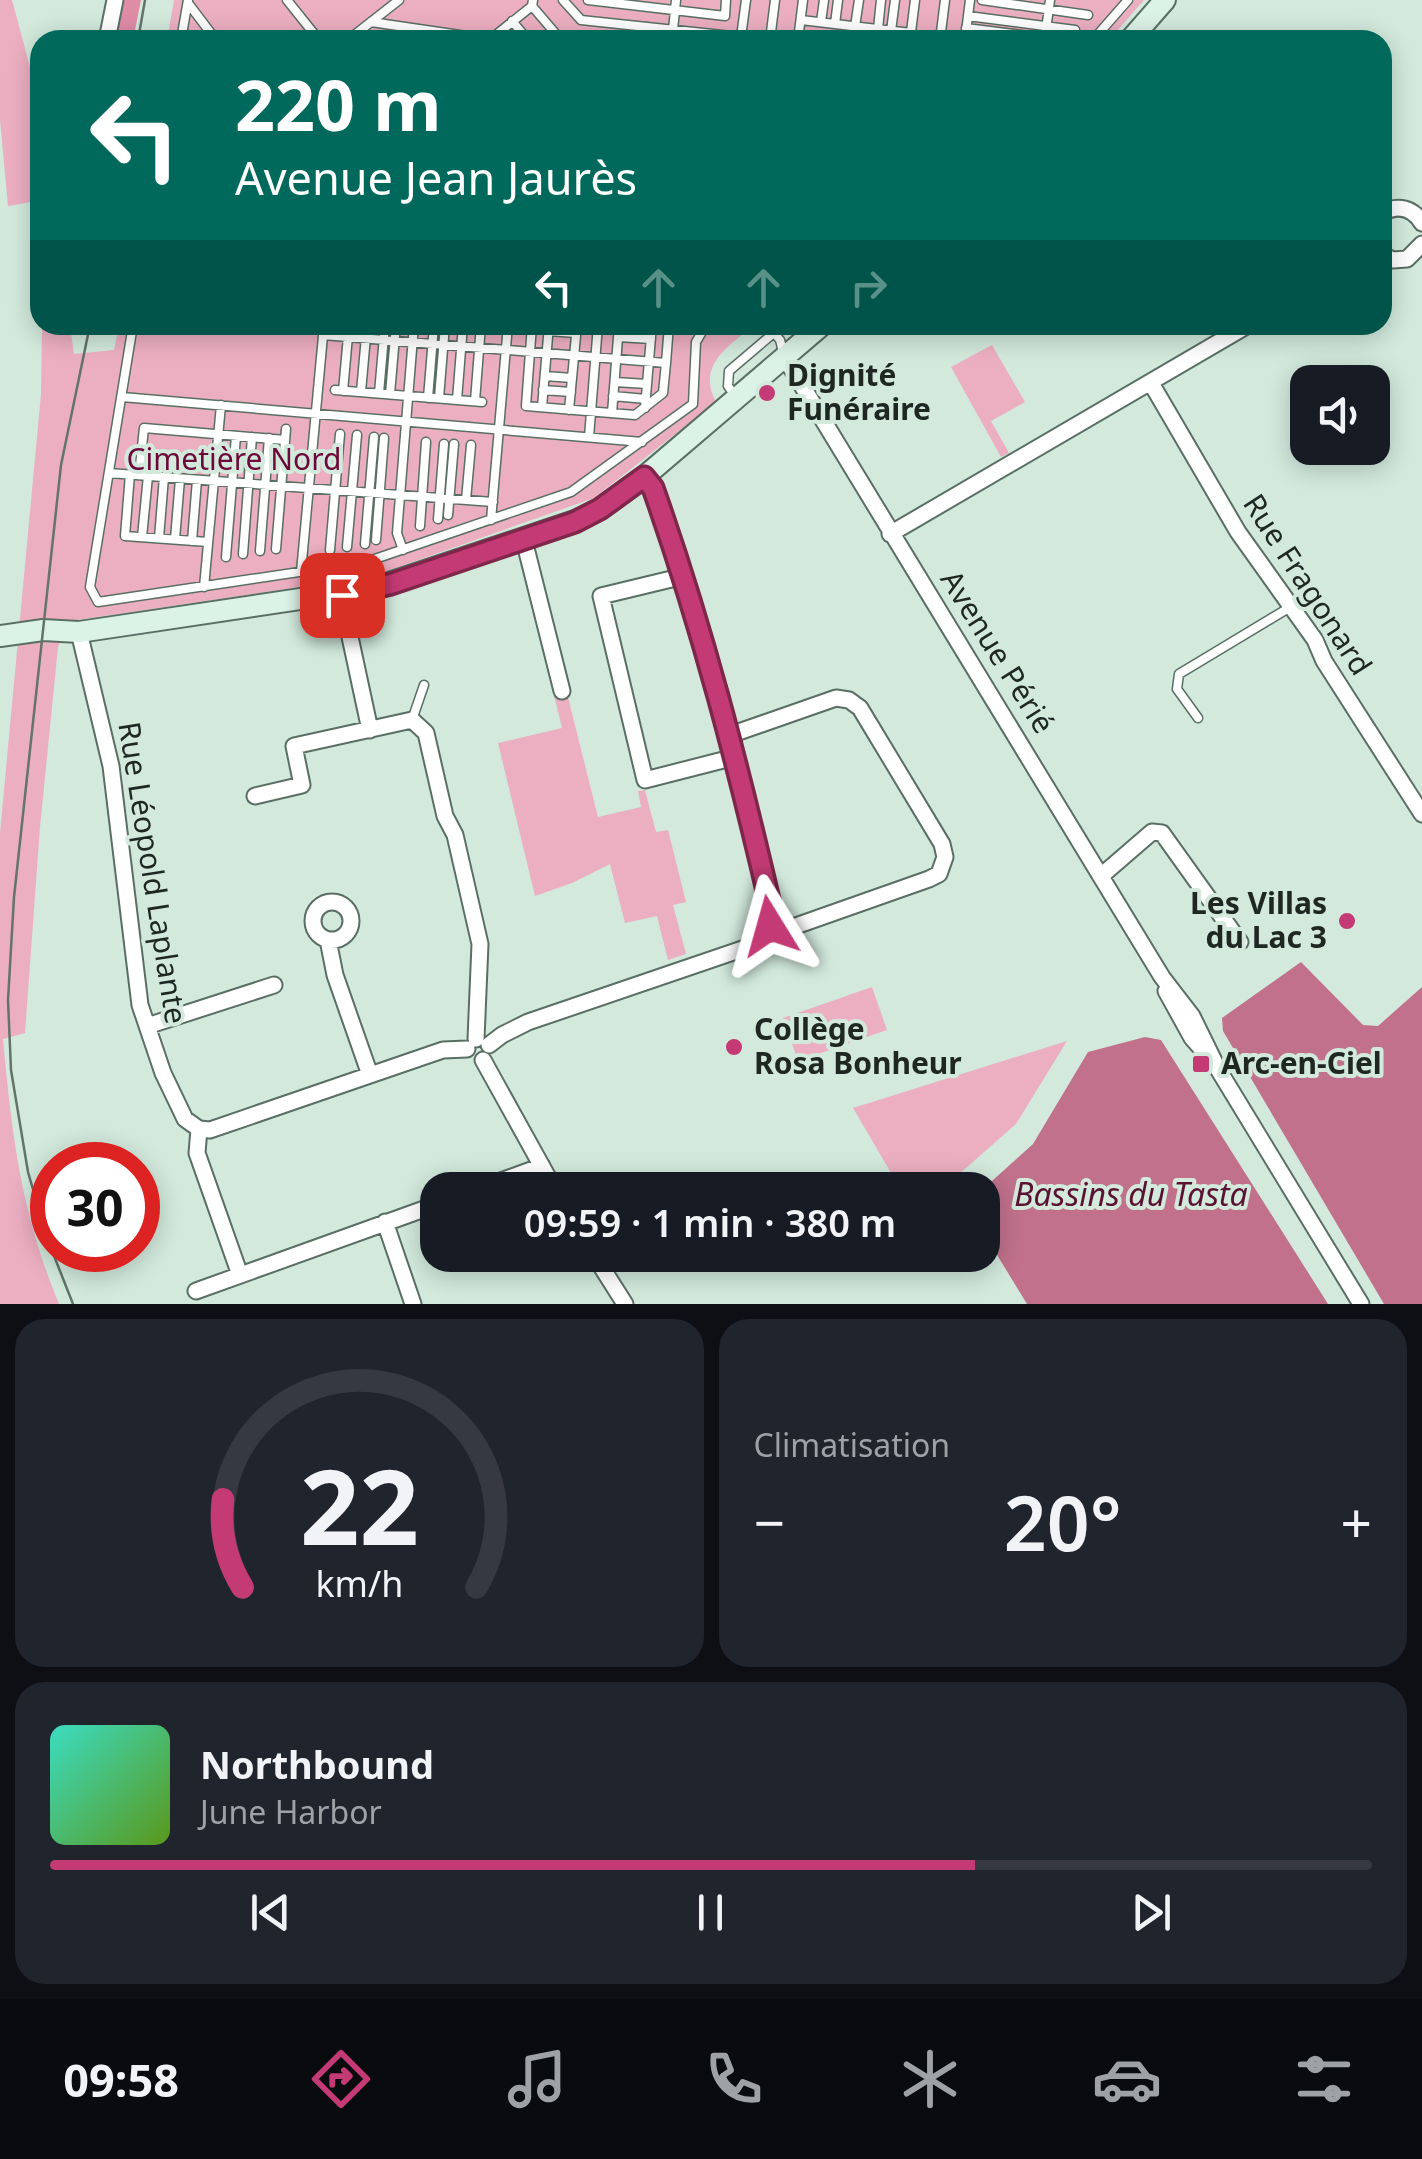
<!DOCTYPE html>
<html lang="fr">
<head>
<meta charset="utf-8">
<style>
  :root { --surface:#171b24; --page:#20242c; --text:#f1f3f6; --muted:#9ea1a6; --line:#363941; --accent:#c33a74 }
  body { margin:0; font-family:"Noto Sans",sans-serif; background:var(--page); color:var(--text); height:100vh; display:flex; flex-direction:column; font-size:38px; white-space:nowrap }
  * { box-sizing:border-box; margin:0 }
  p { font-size:32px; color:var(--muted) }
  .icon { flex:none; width:55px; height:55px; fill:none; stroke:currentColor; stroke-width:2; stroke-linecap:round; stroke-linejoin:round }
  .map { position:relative; height:1304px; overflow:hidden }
  .details { display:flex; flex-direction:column; gap:15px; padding:15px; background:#0d0f14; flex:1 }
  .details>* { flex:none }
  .banner { position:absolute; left:30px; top:30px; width:1362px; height:305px; border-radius:30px; box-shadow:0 5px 25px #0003; background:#00695c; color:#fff; overflow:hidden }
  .buttons { position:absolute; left:1290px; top:365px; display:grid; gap:20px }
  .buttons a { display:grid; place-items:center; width:100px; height:100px; border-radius:20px; background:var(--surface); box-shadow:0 5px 25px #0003; font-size:50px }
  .speed { position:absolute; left:30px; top:1142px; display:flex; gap:20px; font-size:50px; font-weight:700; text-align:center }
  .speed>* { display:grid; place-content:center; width:130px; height:130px; border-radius:50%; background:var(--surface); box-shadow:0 5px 25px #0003; line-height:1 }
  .speed .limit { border:15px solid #d22; background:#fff; color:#111 }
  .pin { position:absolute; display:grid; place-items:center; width:85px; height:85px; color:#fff; margin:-42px; border-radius:20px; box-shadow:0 5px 15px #0006 }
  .me { position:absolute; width:110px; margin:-55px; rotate:352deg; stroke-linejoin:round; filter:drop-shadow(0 0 8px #0008) }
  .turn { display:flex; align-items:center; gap:35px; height:210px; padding:0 40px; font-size:45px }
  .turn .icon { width:130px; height:130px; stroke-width:2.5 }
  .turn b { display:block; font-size:70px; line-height:85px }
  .lanes { display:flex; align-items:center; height:95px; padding:0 40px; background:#0003; justify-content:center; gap:50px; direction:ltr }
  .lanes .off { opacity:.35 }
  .big { font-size:75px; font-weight:600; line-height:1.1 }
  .details .widget { flex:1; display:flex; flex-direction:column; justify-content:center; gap:15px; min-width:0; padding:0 35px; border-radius:30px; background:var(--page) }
  .details .dial { align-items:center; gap:0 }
  .dial svg { height:260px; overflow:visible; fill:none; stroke:var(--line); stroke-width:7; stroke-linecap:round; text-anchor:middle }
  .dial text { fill:var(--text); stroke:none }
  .song { display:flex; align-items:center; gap:30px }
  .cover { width:120px; height:120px; border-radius:15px; background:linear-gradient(135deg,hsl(170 70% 55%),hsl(90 70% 35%)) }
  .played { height:10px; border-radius:5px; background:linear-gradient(90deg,var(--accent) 70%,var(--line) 70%) }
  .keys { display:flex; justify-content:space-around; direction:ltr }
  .heat { display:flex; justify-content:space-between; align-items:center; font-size:55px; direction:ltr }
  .details .tiles { flex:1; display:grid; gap:15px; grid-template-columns:1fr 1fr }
  .widget:last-child { grid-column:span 2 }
  .trip { position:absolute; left:420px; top:1172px; width:580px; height:100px; border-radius:30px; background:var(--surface); box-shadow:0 5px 25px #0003; font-weight:600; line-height:100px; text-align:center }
  .dock { display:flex; height:160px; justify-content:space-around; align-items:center; background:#090b0e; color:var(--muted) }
  .dock .icon { width:70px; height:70px }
  .dock .current { color:var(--accent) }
  .dock b { font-size:45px; color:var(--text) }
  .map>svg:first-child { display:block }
</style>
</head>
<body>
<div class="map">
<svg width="1422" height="1304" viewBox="0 0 1422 1304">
  <rect width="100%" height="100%" fill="#d2e9dc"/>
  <!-- green -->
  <path fill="#ecafc2" d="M0,0h12l28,104v192l-9,-94 -23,4 -8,-86z
    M174,0h970l-35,40h-942z
    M42,325h28l4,29 40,-4 5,-25h635c-25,21 -58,40 -38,77l-122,96 -221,78 -303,45 -12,26 -18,180 -15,206 -22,6c9,98 18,173 56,265h-59v-471l41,-439z
    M992,345l33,57 -34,19 18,32 -8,4 -50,-90z
    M531,549l67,268 43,-10 -3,-16 7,-1 11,42 12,-2 18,72 -13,3 13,49 -18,6 -11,-44 -32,7 -15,-59 -38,19 -37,13 -37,-153 64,-15 -43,-176z
    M872,987l15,43 -89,31 -15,-43z
    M1067,1041l-51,83 -75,66h-40l-48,-82z"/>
  <!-- forest -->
  <path fill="#df8ca7" d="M121,0h20l-8,40h-19z"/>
  <!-- water -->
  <path fill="#c1718c" d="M1301,962l62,63 15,1 44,-39v317h-38l-161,-273 -1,-13z
    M1145,1037l16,3 167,264h-301l-44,-72 -1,-42 51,-46 55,-92z"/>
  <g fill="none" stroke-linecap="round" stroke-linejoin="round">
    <defs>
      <path id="lane" d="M287,0l32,40
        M533,0l-1,6 29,34
        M563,0l18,20 160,17 5,-37
        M588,0l137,16 1,-16
        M982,0l106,15
        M188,3l28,37
        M968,16l107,14
        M801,20l110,13
        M512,21l16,19
        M371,22l123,18
        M821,22l3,-22
        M835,24l3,-24
        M966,28l94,12
        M878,29l3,-29
        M1046,30l4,-30
        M891,31l4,-31
        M492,38l40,-32
        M181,40l7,-40
        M348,40l51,-40
        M672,40l4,-40
        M770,40l5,-40
        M798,40l5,-40
        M853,40l6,-40
        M910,40l5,-40
        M940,40l5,-40
        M965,40l5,-40
        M1093,40l35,-40
        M133,325l-43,262 8,15 268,-40 205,-70 122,-88 3,-62 10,-17
        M532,325l-6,81 109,9 28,-22 3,-30
        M767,325l13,15 4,16
        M548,331l28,2
        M323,335l343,28 3,-38
        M618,337l33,2
        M545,376l27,2
        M615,382l32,2
        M335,390l147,12
        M543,390l28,2
        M343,391l6,-66
        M361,392l6,-67
        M379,393l6,-68
        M390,394l6,-69
        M613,396l33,3
        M122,397l520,45
        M736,397l-8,-11 1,-15 54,-46
        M428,398l6,-73
        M439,398l6,-73
        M457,400l6,-75
        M475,401l6,-76
        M542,407l7,-82
        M645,408l7,-83
        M569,410l8,-85
        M612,413l7,-88
        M589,437l9,-112
        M109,473l384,29
        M130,474l-5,62 83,6
        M139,475l5,-47 141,12
        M466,500l5,-55
        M448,515l6,-71
        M438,519l6,-75
        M491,520l17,-195
        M420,526l6,-84
        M142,537l6,-61
        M159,538l5,-61
        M175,539l5,-60
        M376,540l8,-102
        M192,541l5,-61
        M365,544l9,-107
        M347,547l10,-112
        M276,549l10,-120
        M330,550l10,-116
        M403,550l-6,-17 17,-208
        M260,551l9,-113
        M243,554l9,-117
        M226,557l10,-121
        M301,572l23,-247
        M204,587l17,-182
        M1198,718l-21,-29 2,-15 113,-68
        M412,720l12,-35"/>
      <path id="street" d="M107,40l8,-40
        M1382,213c16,-9 31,-5 40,10
        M1382,255l11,5 14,-1 15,-15
        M784,356l378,621 30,39 26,53 143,235
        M1151,383l87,149 77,108 9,21 98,153
        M890,534l358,-209
        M524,540l38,151
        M684,576l-83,20 44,184 90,-23
        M341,595l29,135
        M79,632l32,134 29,239 23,68 22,46 14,10 11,1 233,-80 24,-1
        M730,735l106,-37 13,2 11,8 82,136 3,13 -6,17 -10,5 -139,49 -19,-2
        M255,796l47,-11 -8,-39 118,-26 14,13 19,83 10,19 25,109 -4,95
        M1101,876l51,-44 10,1 78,109
        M313 921a19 19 0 1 1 38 0a19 19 0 1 1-38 0Z
        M328,940l7,35 35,100
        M1166,991l26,47 15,17
        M147,1026l127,-41
        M489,1045l13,-10 26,-13 226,-77 17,-19v-18l-51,-215 -67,-206 -9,-10
        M483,1060l72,130
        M199,1129l-2,24 43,122
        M476,1190l66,-24
        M385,1222l28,82
        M594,1255l31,49
        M196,1291l242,-87"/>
      <path id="secondary" d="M1130,40l35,-40
        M0,636l43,-6 36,2 295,-44 201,-67 25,-12 44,-32 178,-152"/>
    </defs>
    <!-- lane casing -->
    <use href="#lane" stroke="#5a6f64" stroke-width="11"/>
    <!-- street casing -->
    <use href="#street" stroke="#5a6f64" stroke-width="19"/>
    <!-- secondary casing -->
    <use href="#secondary" stroke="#5a6f64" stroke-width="24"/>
    <!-- lane -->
    <use href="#lane" stroke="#fff" stroke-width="8"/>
    <!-- street -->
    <use href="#street" stroke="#fff" stroke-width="15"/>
    <!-- secondary -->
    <use href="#secondary" stroke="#dbf2e7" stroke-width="20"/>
    <!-- tram -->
    <path stroke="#64736b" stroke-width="2.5" d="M138,40l7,-40
      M73,1304l-26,-66 -19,-66 -17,-102 -3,-70 6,-103 47,-432 29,-140"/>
  </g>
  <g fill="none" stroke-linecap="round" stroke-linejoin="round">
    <defs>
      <path id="route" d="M342,595l49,-11 184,-62 25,-13 44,-32 9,11c49,138 85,278 118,420l-1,18"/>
    </defs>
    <!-- route casing -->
    <use href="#route" stroke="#7f264b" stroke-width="25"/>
    <!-- route -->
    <use href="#route" stroke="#c33a74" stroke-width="18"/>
  </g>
  <!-- markers -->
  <g fill="#c33a74" stroke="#d2e9dc" stroke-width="4">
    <circle cx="767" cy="393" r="10"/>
    <circle cx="1347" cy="921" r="10"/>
    <circle cx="734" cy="1047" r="10"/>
    <rect x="1191" y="1054" width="20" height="20" rx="5"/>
  </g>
  <g text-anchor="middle" stroke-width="8" stroke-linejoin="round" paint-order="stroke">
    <!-- poi labels -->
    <g font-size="30" font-weight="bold" fill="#1e2722" stroke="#d2e9dc" text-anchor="start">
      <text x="787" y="386">Dignité<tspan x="787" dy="34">Funéraire</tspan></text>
      <text x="1327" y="914" text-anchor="end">Les Villas<tspan x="1327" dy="34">du Lac 3</tspan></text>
      <text x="754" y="1040">Collège<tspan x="754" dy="34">Rosa Bonheur</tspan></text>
      <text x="1221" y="1074">Arc-en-Ciel</text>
    </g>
    <!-- park labels -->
    <g font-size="30" fill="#6d083a" stroke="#d2e9dc">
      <text x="234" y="470">Cimetière Nord</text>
    </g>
    <!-- street labels -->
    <g font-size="30" fill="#1e2722" stroke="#d2e9dc">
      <text transform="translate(1307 585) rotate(57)" y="10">Rue Fragonard</text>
      <text transform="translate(997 652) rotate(58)" y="10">Avenue Périé</text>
      <text transform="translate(152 873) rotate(81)" y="10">Rue Léopold Laplante</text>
    </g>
    <!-- water labels -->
    <g font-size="32" font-style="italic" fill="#5b1232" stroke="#d2e9dc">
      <text x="1131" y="1206">Bassins du Tasta</text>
    </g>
  </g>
</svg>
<div class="buttons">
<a><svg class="icon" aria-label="sound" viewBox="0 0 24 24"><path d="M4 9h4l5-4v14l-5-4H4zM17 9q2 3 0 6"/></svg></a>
</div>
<div class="speed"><div class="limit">30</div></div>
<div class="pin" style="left:342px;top:595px;background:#d93025"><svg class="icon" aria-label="arrive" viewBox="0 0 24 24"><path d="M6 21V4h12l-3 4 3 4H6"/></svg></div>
<svg class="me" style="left:770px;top:926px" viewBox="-20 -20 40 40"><path d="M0-17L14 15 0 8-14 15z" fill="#c33a74" stroke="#fff" stroke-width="4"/></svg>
<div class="trip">09:59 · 1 min · 380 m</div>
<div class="banner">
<div class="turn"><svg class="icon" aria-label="left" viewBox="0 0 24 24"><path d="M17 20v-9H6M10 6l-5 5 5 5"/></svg><div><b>220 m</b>Avenue Jean Jaurès</div></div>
<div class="lanes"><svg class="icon" aria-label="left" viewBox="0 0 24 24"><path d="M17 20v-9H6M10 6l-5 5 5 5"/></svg><svg class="icon off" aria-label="ahead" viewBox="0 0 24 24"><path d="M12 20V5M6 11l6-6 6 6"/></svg><svg class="icon off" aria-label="ahead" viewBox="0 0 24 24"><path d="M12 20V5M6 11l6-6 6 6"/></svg><svg class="icon off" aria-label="right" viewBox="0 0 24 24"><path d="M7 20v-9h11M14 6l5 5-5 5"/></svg></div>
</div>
</div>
<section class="details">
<div class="tiles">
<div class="widget dial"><svg viewBox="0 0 100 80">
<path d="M14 69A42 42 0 1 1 86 69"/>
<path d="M14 69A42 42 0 0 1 8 42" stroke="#c33a74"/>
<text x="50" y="56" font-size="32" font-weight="700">22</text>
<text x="50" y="72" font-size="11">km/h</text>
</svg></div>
<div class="widget"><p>Climatisation</p>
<div class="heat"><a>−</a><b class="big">20°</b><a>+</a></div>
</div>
<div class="widget">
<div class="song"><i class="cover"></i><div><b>Northbound</b><p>June Harbor</p></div></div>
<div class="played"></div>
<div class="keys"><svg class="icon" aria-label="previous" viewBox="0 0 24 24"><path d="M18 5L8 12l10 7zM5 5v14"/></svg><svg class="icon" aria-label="pause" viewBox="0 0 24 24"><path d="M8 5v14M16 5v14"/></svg><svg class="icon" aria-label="next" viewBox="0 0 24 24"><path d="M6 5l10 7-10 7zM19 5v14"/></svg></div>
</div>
</div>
</section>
<nav class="dock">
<b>09:58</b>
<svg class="icon current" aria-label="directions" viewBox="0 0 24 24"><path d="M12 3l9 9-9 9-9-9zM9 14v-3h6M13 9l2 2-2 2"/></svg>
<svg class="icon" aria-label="music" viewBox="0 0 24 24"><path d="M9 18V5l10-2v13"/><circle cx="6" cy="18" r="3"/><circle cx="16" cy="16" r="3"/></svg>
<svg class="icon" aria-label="phone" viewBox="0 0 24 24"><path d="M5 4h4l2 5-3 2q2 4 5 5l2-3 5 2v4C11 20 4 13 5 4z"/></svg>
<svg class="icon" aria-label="climate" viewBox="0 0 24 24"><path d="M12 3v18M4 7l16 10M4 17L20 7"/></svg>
<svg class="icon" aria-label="car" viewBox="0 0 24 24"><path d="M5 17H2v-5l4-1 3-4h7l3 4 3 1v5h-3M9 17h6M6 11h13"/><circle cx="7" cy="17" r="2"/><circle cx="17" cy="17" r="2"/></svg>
<svg class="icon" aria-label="filters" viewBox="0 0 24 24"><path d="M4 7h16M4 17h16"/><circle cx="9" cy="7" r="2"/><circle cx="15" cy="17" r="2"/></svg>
</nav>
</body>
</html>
